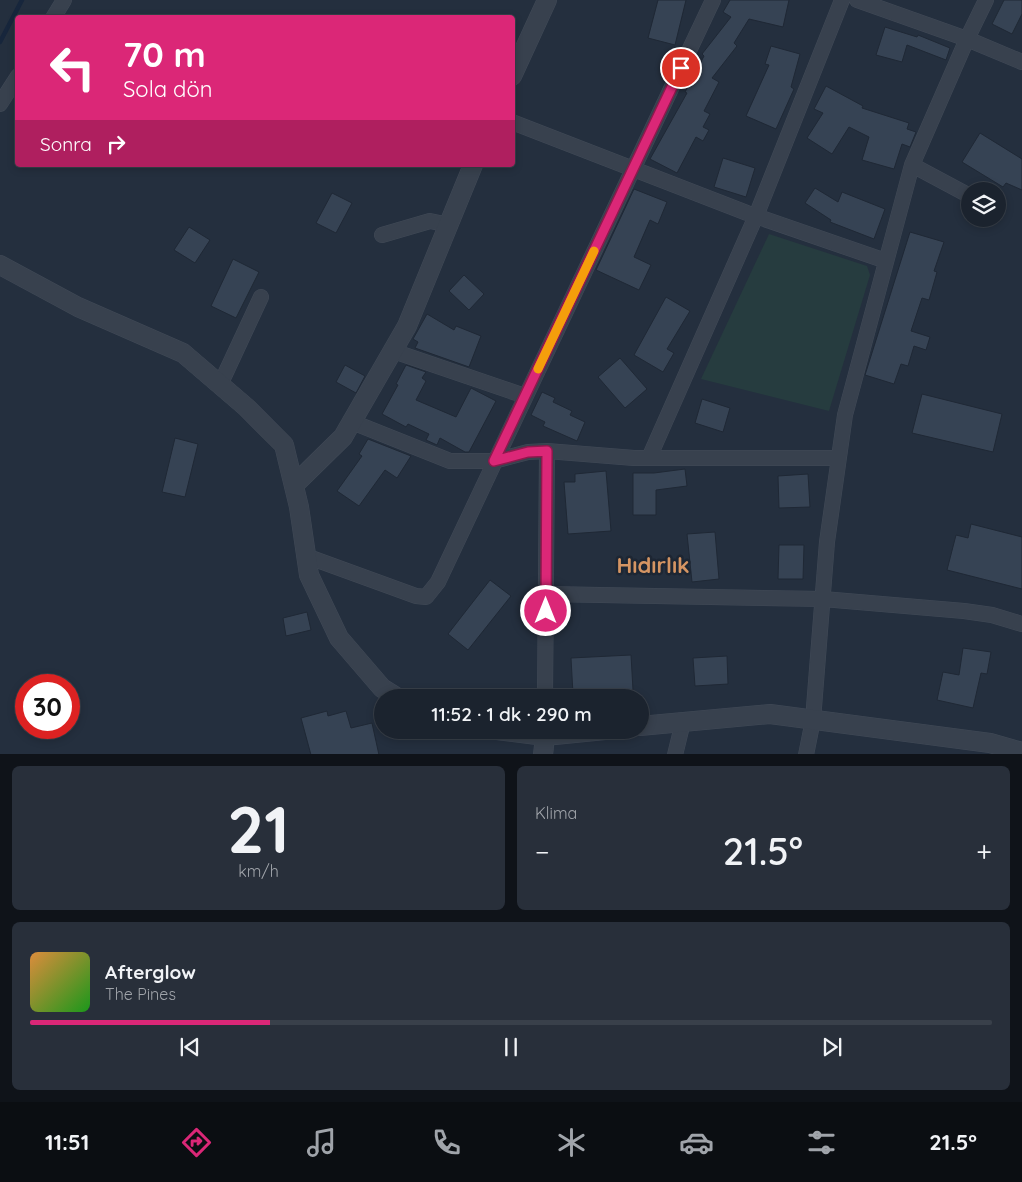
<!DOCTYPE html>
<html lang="tr">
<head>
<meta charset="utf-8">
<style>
  :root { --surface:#1b232e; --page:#282f3a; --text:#f1f3f6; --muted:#a0a4aa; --line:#39404a; --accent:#db2777 }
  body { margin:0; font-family:Quicksand,sans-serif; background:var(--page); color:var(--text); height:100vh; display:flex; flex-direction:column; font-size:19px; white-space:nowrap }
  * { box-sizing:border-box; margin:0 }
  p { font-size:16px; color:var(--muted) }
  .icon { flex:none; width:28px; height:28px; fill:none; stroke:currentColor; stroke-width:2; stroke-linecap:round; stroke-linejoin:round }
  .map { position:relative; height:754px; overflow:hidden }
  .drawer { display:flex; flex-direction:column; gap:12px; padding:12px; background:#0f1319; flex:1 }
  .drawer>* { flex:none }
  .banner { position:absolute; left:15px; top:15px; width:500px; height:152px; border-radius:5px; box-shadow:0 2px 8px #0003,0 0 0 1px var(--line); background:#db2777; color:#fff; overflow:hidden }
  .fabs { position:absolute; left:961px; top:182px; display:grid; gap:10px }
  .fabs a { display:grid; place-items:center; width:45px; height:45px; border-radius:50%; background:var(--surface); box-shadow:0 2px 8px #0003,0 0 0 1px var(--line); font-size:25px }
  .speed { position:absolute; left:15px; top:674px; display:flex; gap:10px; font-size:25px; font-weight:700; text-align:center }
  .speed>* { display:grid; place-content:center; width:65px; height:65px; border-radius:50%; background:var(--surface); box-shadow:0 2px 8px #0003,0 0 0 1px var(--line); line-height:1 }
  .speed .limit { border:8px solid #d22; background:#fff; color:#111 }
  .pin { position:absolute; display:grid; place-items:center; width:42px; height:42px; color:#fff; margin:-21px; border:2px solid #fff; border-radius:50%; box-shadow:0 1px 5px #0007 }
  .me { position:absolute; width:55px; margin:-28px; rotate:0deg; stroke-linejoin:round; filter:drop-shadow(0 0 4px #0008) }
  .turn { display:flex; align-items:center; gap:18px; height:105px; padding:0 25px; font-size:22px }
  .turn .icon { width:65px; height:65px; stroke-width:2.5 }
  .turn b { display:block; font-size:35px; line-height:42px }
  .then { display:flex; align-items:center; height:48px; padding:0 25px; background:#0003; gap:10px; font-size:19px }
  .big { font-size:38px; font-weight:600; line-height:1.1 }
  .drawer .tile { flex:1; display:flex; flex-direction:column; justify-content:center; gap:8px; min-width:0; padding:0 18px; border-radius:8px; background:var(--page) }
  .drawer .dial { align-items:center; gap:0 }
  .dial b { font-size:65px; line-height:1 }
  .song { display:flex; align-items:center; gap:15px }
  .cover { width:60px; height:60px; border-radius:8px; background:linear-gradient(135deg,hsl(30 70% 55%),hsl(120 70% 35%)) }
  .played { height:5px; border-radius:2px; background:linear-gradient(90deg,var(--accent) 25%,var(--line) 25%) }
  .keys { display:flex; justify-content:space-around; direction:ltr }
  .heat { display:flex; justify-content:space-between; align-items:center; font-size:28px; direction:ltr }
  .drawer .tiles { flex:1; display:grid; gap:12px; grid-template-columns:1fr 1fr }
  .tile:last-child { grid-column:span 2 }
  .trip { position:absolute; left:374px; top:689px; width:275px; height:50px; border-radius:25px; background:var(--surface); box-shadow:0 2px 8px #0003,0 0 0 1px var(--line); font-weight:600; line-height:50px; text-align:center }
  .dock { display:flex; height:80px; justify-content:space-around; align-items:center; background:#0b0e12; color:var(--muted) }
  .dock .icon { width:35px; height:35px }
  .dock .active { color:var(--accent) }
  .dock b { font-size:22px; color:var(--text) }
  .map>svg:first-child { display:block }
</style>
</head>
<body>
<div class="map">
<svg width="1022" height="755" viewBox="0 0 1022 755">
  <rect width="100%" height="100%" fill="#242f3e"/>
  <!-- green -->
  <path fill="#263c3f" d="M769,234l98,32 3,9 -41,136 -128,-32z"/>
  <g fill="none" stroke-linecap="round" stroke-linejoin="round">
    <!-- stream -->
    <path stroke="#17263c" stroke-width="4.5" d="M0,42l22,-42"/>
  </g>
  <!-- building -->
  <path fill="#364354" stroke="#1f2835" d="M658,0h28l-11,45 -27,-7z
    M730,0h59l-6,27 -34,-8 -15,24 3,3 -25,32 7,4 -15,29 6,3 -7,13 6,3 -6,11 -7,-4 -19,36 -27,-14 37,-66 -2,-1 19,-36 -2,-2 29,-37 -8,-5z
    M1004,0h18v14l-10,20 -20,-10z
    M885,27l32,10 1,-2 32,13 -4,12 -39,-15 -5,17 -26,-7z
    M771,46l29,8 -9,33 3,2 -18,40 -30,-13 23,-51 -4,-1z
    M826,86l37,20 -1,2 47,15 -2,6 9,3 -6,15 -8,-3 -8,25 -32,-9 7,-23 -20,-10 -17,27 -25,-16 16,-25 -9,-4z
    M980,133l42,26v31l-16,-7 -3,4 -41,-25z
    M723,158l32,10 -9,29 -32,-10z
    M815,188l23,14 4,-10 43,17 -11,30 -44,-17 1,-2 -26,-17z
    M634,189l33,13 -9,22 -8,-4 -16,37 17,8 -12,25 -43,-20z
    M332,193l20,10 -16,30 -20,-10z
    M189,227l21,13 -15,23 -21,-13z
    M910,232l34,10 -10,29 3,1 -8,28 -7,-2 -11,33 19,6 -4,13 -12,-4 -6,20 -7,-2 -7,20 -29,-9z
    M233,259l26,13 -23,46 -25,-12z
    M464,275l20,19 -15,16 -20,-19z
    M666,297l24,14 -23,38 7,4 -11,19 -29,-17z
    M427,314l27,16 2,-4 25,10 -12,31 -54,-19 3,-6 -5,-3z
    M620,358l27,31 -22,19 -27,-31z
    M345,365l20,11 -9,17 -20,-11z
    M406,365l20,7 -4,6 4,3 -10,19 40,17 15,-29 25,13 -27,51h-4l-25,-14 -3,7 -11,-5 3,-6 -21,-10 -2,3 -24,-13 16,-29 -2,-1z
    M542,392l13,6 -2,4 19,9 -2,4 15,7 -8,19 -34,-15 2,-4 -14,-7z
    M922,394l80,20 -9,38 -81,-19z
    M702,399l28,9 -7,24 -28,-9z
    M175,438l23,6 -13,53 -23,-5z
    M368,439l43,17 -14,22 -12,-8 -26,36 -22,-15 25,-35 -3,-2z
    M685,469l2,17 -31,4v25h-23v-42h21z
    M606,471l5,60 -43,3 -4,-52h11v-8z
    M808,474l2,33 -31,1 -1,-32z
    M971,524l51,13v52l-75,-19 9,-35 12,3z
    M715,532l4,47 -27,3 -5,-48z
    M779,545h25l-1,34h-25z
    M490,580l21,16 -43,54 -20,-16z
    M307,612l4,18 -25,6 -3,-18z
    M963,648l28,4 -4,22 -6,-1 -8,35 -36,-8 6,-28 16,3z
    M631,655l2,35 -60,4 -2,-36z
    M727,656l1,28 -33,2 -2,-28z
    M327,711l1,5 18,-5 5,17 21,-5 7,32h-68l-10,-37z"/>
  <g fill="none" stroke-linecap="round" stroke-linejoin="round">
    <defs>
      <path id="minor" d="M857,0l110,39 55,23
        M53,18l11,-18
        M0,104l18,-28
        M512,122l235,91 139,48
        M912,165l58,31
        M382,235l48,-14 19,4
        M393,351l132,45
        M220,385l41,-88
        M352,422l98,39h44l34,-9 19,-1 87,7h205
        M649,458l107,-242 86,-216
        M306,556l110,40 10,1 12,-15 275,-582
        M546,594l277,5 141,12 28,4 30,9
        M545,698l2,-247
        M675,755l8,-33
        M806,755l7,-35 14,-178 18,-127 67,-250 55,-126 19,-39"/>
      <path id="tertiary" d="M512,76l35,-76
        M0,265l78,42 105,46 63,54 38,38 15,62 10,68 30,63 43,50 16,10
        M294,485l49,-48 64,-111 66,-161
        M640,726l130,-12 220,29 32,9
        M497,730l48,6 60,-6
        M543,755l2,-19"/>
    </defs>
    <!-- minor casing -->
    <use href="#minor" stroke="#414a57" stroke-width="16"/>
    <!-- tertiary casing -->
    <use href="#tertiary" stroke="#414a57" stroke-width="20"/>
    <!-- minor -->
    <use href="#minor" stroke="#38414e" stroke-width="15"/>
    <!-- tertiary -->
    <use href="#tertiary" stroke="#38414e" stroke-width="19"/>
  </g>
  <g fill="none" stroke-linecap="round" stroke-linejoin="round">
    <defs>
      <path id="route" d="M546,611l1,-160 -19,1 -34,9 187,-393"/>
    </defs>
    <!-- route casing -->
    <use href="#route" stroke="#8e194d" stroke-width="12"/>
    <!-- route -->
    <use href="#route" stroke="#db2777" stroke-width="9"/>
    <!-- slow -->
    <path stroke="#f59e0b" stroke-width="9" d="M538,369l56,-118"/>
  </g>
  <g text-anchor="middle" stroke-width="5" stroke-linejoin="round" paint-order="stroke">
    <!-- district labels -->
    <g font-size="22" font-weight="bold" fill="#d59563" stroke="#1d2633">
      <text x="653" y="573">Hıdırlık</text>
    </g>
  </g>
</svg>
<div class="fabs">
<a><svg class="icon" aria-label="layers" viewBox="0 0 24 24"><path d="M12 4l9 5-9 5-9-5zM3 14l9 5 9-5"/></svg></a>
</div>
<div class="speed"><div class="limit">30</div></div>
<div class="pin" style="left:681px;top:68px;background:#d93025"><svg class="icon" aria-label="arrive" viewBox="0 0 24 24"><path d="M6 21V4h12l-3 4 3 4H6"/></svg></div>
<svg class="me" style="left:546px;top:611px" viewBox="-20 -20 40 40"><circle r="17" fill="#db2777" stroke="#fff" stroke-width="3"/><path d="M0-11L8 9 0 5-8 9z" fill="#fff"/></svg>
<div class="trip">11:52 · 1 dk · 290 m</div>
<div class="banner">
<div class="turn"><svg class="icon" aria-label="left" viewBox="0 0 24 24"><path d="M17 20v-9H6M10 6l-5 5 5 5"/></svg><div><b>70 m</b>Sola dön</div></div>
<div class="then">Sonra<svg class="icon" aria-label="right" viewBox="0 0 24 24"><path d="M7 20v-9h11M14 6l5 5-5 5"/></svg></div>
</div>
</div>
<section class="drawer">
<div class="tiles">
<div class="tile dial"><b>21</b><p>km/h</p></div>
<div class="tile"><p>Klima</p>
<div class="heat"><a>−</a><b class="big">21.5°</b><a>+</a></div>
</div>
<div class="tile">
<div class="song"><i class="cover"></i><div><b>Afterglow</b><p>The Pines</p></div></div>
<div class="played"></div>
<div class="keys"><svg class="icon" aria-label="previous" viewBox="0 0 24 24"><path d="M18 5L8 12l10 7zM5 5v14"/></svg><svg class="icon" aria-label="pause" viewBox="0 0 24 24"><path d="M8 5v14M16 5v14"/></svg><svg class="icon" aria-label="next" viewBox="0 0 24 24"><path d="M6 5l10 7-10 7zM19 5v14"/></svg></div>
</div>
</div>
</section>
<nav class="dock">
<b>11:51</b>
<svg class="icon active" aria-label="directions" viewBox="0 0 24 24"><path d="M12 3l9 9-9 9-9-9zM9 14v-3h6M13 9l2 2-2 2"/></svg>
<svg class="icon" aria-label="music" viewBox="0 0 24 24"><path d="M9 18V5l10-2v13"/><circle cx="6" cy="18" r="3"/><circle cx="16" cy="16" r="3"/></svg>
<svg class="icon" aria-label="phone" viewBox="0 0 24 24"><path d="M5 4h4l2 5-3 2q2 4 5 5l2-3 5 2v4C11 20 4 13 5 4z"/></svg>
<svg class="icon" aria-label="climate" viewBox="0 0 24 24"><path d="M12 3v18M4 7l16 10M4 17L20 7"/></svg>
<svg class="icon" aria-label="car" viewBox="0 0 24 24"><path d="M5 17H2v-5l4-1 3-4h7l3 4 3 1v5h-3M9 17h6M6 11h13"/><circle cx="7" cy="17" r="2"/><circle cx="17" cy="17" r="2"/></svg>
<svg class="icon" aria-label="filters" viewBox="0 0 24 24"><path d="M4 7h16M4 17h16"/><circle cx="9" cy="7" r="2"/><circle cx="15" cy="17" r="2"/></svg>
<b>21.5°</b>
</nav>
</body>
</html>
